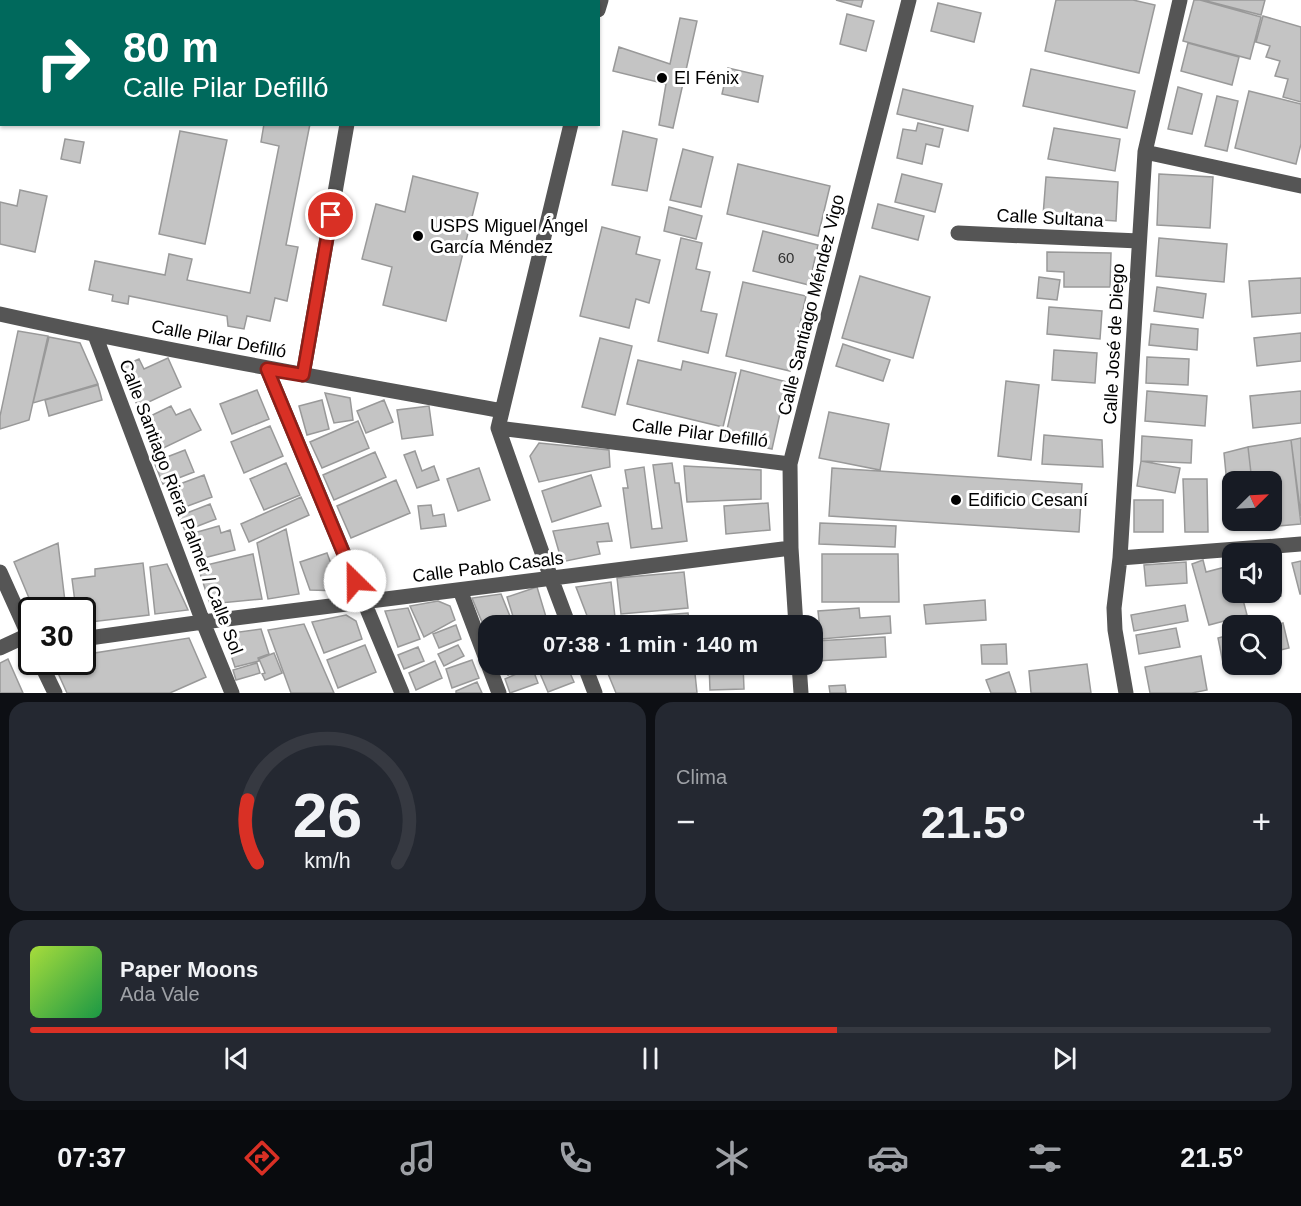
<!DOCTYPE html>
<html lang="es">
<head>
<meta charset="utf-8">
<style>
  :root { --surface:#171b24; --page:#242831; --text:#f1f3f6; --muted:#9ea1a6; --line:#363941; --accent:#d93025 }
  body { margin:0; font-family:Helvetica,sans-serif; background:var(--page); color:var(--text); height:100vh; display:flex; flex-direction:column; font-size:22px; white-space:nowrap }
  * { box-sizing:border-box; margin:0 }
  p { font-size:20px; color:var(--muted) }
  .icon { flex:none; width:33px; height:33px; fill:none; stroke:currentColor; stroke-width:2; stroke-linecap:round; stroke-linejoin:round }
  .map { position:relative; height:693px; overflow:hidden }
  .side { display:flex; flex-direction:column; gap:9px; padding:9px; background:#0d0f14; flex:1 }
  .side>* { flex:none }
  .banner { position:absolute; left:0px; top:0px; width:600px; height:126px; box-shadow:0 2px 4px #0004; background:#00695c; color:#fff; overflow:hidden }
  .needle { width:39px; rotate:66deg }
  .tools { position:absolute; left:1222px; top:471px; display:grid; gap:12px }
  .tools a { display:grid; place-items:center; width:60px; height:60px; border-radius:12px; background:var(--surface); box-shadow:0 2px 4px #0004; font-size:30px }
  .speed { position:absolute; left:18px; top:597px; display:flex; gap:12px; font-size:30px; font-weight:700; text-align:center }
  .speed>* { display:grid; place-content:center; width:78px; height:78px; border-radius:50%; background:var(--surface); box-shadow:0 2px 4px #0004; line-height:1 }
  .speed .limit { border:3px solid #111; border-radius:9px; background:#fff; color:#111 }
  .pin { position:absolute; display:grid; place-items:center; width:51px; height:51px; color:#fff; margin:-26px; border:3px solid #fff; border-radius:50%; box-shadow:0 2px 6px #0007 }
  .me { position:absolute; width:66px; margin:-33px; rotate:337deg; stroke-linejoin:round; filter:drop-shadow(0 0 4px #0008) }
  .turn { display:flex; align-items:center; gap:21px; height:126px; padding:0 24px; font-size:27px }
  .turn .icon { width:78px; height:78px; stroke-width:2.5 }
  .turn b { display:block; font-size:42px; line-height:51px }
  .big { font-size:45px; font-weight:800; line-height:1.1 }
  .side .tile { flex:1; display:flex; flex-direction:column; justify-content:center; gap:9px; min-width:0; padding:0 21px; border-radius:18px; background:var(--page) }
  .side .dial { align-items:center; gap:0 }
  .dial svg { height:156px; overflow:visible; fill:none; stroke:var(--line); stroke-width:7; stroke-linecap:round; text-anchor:middle }
  .dial text { fill:var(--text); stroke:none }
  .song { display:flex; align-items:center; gap:18px }
  .cover { width:72px; height:72px; border-radius:9px; background:linear-gradient(135deg,hsl(80 70% 55%),hsl(140 70% 35%)) }
  .played { height:6px; border-radius:3px; background:linear-gradient(90deg,var(--accent) 65%,var(--line) 65%) }
  .keys { display:flex; justify-content:space-around; direction:ltr }
  .heat { display:flex; justify-content:space-between; align-items:center; font-size:33px; direction:ltr }
  .side .tiles { flex:1; display:grid; gap:9px; grid-template-columns:1fr 1fr }
  .tile:last-child { grid-column:span 2 }
  .trip { position:absolute; left:478px; top:615px; width:345px; height:60px; border-radius:18px; background:var(--surface); box-shadow:0 2px 4px #0004; font-weight:800; line-height:60px; text-align:center }
  .menu { display:flex; height:96px; justify-content:space-around; align-items:center; background:#090b0e; color:var(--muted) }
  .menu .icon { width:42px; height:42px }
  .menu .selected { color:var(--accent) }
  .menu b { font-size:27px; color:var(--text) }
  .map>svg:first-child { display:block }
</style>
</head>
<body>
<div class="map">
<svg width="1301" height="693" viewBox="0 0 1301 693">
  <rect width="100%" height="100%" fill="#fff"/>
  <!-- building -->
  <path fill="#c4c4c4" stroke="#999" stroke-width="1.5" d="M105,0h41v2h-41z
    M156,0h39v2h-39z
    M202,0h40v2h-40z
    M263,0h38v2h-38z
    M387,0h46v2h-46z
    M513,0h54v2h-55z
    M836,0h27l-2,7z
    M1056,0h77l22,5 -16,68 -94,-22z
    M1194,0h6l61,17 -11,42 -67,-18z
    M1203,0h62l-4,15z
    M938,3l43,10 -7,29 -43,-11z
    M847,14l27,7 -8,30 -26,-7z
    M1263,16l38,11v75l-18,-5 5,-18 -13,-3 5,-15 -14,-4 4,-11 -14,-4z
    M680,18l17,3 -24,107 -14,-3 7,-41 -53,-13 6,-24 51,17z
    M1188,43l51,14 -7,28 -51,-14z
    M728,68l35,8 -5,26 -36,-8z
    M1031,69l104,22 -8,37 -104,-22z
    M1178,87l24,7 -10,40 -24,-5z
    M903,89l70,17 -5,25 -71,-17z
    M1249,91l52,13v40l-5,20 -61,-16z
    M1217,96l21,5 -11,50 -22,-5z
    M918,123l25,6 -4,18 -13,-3 -4,20 -25,-6 6,-29 13,2z
    M264,124h46l-24,121 12,2 -11,54 -12,-3 -5,23 -23,-5 -3,13 -16,-3 -1,-10 -98,-20 -1,8 -16,-3 1,-6 -24,-5 6,-29 70,14 4,-21 23,5 -5,21 63,13 29,-147 -18,-4z
    M1054,128l66,11 -5,32 -67,-12z
    M180,131l47,9 -22,104 -46,-10z
    M623,131l34,8 -10,52 -35,-6z
    M65,139l19,3 -4,21 -19,-4z
    M683,149l30,8 -12,50 -31,-7z
    M738,164l92,22 -12,50 -91,-22z
    M902,174l40,10 -7,28 -40,-10z
    M1159,174l54,3 -3,51 -53,-3z
    M413,176l65,17 -32,128 -63,-16 9,-38 -30,-8 14,-55 29,8z
    M1046,177l72,5 -2,39 -73,-5z
    M20,190l27,6 -12,56 -35,-8v-42l17,4z
    M878,204l46,12 -6,24 -46,-12z
    M669,207l33,9 -6,23 -32,-8z
    M602,227l38,10 -4,17 24,6 -11,43 -13,-4 -7,29 -49,-12z
    M763,231l55,14 -9,40 -56,-14z
    M681,238l21,5 -6,26 14,3 -9,39 16,3 -9,39 -50,-12z
    M1159,238l68,6 -3,38 -68,-6z
    M1047,252l64,1 -1,34h-46v-15l-17,-1z
    M860,276l70,21 -17,61 -71,-20z
    M1039,277l21,3 -3,20 -20,-2z
    M1301,278v35l-49,4 -3,-36z
    M743,282l63,14 -16,75 -64,-15z
    M1157,287l49,7 -3,24 -49,-7z
    M1049,307l53,4 -2,28 -53,-5z
    M1151,324l47,5 -1,21 -48,-5z
    M18,331l30,5 -19,84 -29,9v-13z
    M1301,333v28l-44,5 -3,-28z
    M49,337l31,6 18,41 -65,19z
    M600,338l32,8 -17,69 -33,-8z
    M843,344l47,16 -7,21 -47,-15z
    M1054,350l43,3 -2,30 -43,-3z
    M1147,357l42,2 -1,26 -42,-2z
    M168,358l13,29 -43,20 -17,-40 18,-8 5,10z
    M638,360l43,10 2,-9 53,12 -13,54 -96,-23z
    M741,370l46,12 -15,67 -47,-11z
    M1006,381l33,4 -8,75 -33,-4z
    M98,385l4,15 -53,16 -4,-16z
    M257,390l12,29 -37,15 -12,-30z
    M1147,391l60,5 -2,30 -60,-5z
    M1301,391v32l-48,5 -3,-32z
    M325,393l25,5 3,22 -19,3z
    M322,400l7,29 -22,6 -8,-29z
    M384,400l9,22 -27,11 -9,-22z
    M171,406l5,9 14,-6 11,21 -46,22 -15,-31z
    M429,406l4,29 -31,4 -5,-29z
    M829,412l60,12 -9,46 -61,-12z
    M358,421l11,27 -47,20 -12,-26z
    M270,426l13,30 -39,17 -13,-31z
    M1044,435l58,5 1,27 -61,-3z
    M1142,436l50,4 -1,23 -50,-2z
    M1301,438v78l-10,-76z
    M1291,440l10,84 -44,4 -1,-8h16v-38h-20l-4,-35z
    M539,443l70,7 1,17 -71,15 -9,-26z
    M1248,447l4,35h-19v38h23l1,8 -26,-2 -7,-73z
    M185,450l9,22 -31,12 -9,-22z
    M415,451l7,20 12,-5 5,14 -22,8 -13,-33z
    M375,452l11,25 -52,23 -11,-25z
    M1141,461l39,7 -5,25 -38,-7z
    M286,463l14,32 -36,15 -14,-31z
    M672,463l3,20h4l8,58 -56,7 -8,-60h5l-3,-18 19,-3 8,62 10,-1 -9,-63z
    M684,466l77,4v29l-74,3z
    M479,468l11,32 -32,11 -11,-32z
    M832,468l250,16 -3,48 -250,-16z
    M204,475l8,22 -35,13 -8,-22z
    M591,475l10,31 -49,16 -10,-31z
    M1183,479h24l1,53h-23z
    M396,480l14,33 -59,25 -14,-32z
    M301,497l8,18 -60,27 -8,-18z
    M1134,500h29v32h-29z
    M768,503l2,27 -44,4 -2,-28z
    M210,504l6,15 -31,12 -6,-15z
    M431,505l2,11 11,-2 2,12 -25,3 -3,-23z
    M608,523l4,18 -15,1 3,12 -34,7 -7,-9 -6,-21z
    M820,523l76,3 -1,21 -76,-3z
    M219,526l2,7 9,-3 5,20 -39,10 -6,-26z
    M286,529l13,65 -31,5 -11,-56z
    M58,543l8,67h-32l-20,-48z
    M327,553l14,38 -31,-1 -10,-28z
    M253,554l9,45 -52,5 -12,-37z
    M822,554h76l1,48h-77z
    M1272,554l9,42 -25,5 -1,-9h17z
    M1203,560l3,12 27,-7v27h8l6,23 -38,10 -17,-61z
    M1301,561v33h-1l-8,-31z
    M1186,562l1,21 -41,3 -2,-21z
    M143,563l6,52 -67,8v-13h-6l-4,-31 23,-3v-7z
    M167,564l21,46 -33,4 -5,-47z
    M684,572l4,36 -67,6 -4,-36z
    M611,582l5,44h-25l-15,-39z
    M537,587l9,30 -30,9 -9,-29z
    M501,594l13,32h-25v13l-17,-41z
    M985,600l1,20 -60,4 -2,-19z
    M438,601l12,5 5,14 -31,17 -14,-31z
    M1185,605l3,16 -54,10 -3,-16z
    M408,608l12,31 -22,8 -13,-36z
    M859,608l1,10 30,-2 1,17 -70,6 -3,-28z
    M688,613l2,13h-67v-8z
    M346,615l10,6 6,18 -38,14 -12,-31z
    M1283,623l6,25 -17,4v-26z
    M304,624l30,69h-43l-23,-63z
    M456,625l5,14 -22,9 -6,-14z
    M1176,628l4,19 -41,7 -3,-19z
    M261,629l8,25 -11,4 1,3 -24,6 -11,-33z
    M1233,634v27l-10,2 -5,-25z
    M885,637l1,20 -70,4 -1,-20z
    M189,638l17,39 -36,16h-103l-14,-31h29v-7z
    M1006,644l1,20h-25l-1,-19z
    M365,645l11,27 -38,16 -11,-28z
    M458,645l6,11 -20,10 -6,-12z
    M418,647l6,14 -20,8 -6,-14z
    M274,653l8,20 -17,7 -3,-6 3,-1 -6,-14z
    M1201,656l6,34 -15,3h-42l-5,-26z
    M8,659l15,34h-23v-30z
    M472,660l7,18 -27,10 -6,-19z
    M435,661l7,17 -26,12 -7,-17z
    M257,663l3,10 -24,7 -3,-10z
    M504,664h21l2,3 -19,8z
    M536,664h30l8,18 -26,10z
    M604,664h90l3,29h-81z
    M709,664h34l1,25 -34,1z
    M1087,664l4,29h-60l-2,-22z
    M532,667l6,16 -28,10 -5,-14z
    M1009,672l7,21h-25l-5,-13z
    M477,682l5,11h-26v-2z
    M845,685l1,8h-16l-1,-7z"/>
  <g fill="none" stroke-linecap="round" stroke-linejoin="round">
    <!-- minor -->
    <path stroke="#555" stroke-width="15" d="M365,2v-2
      M598,10l3,-10
      M1145,152l156,34
      M958,233l181,8
      M0,314c167,37 334,66 502,97
      M95,335l108,287 29,71
      M267,369l135,324
      M303,375l44,-251
      M498,428l292,36
      M1120,558l181,-14
      M0,572l32,71
      M460,590l39,103
      M569,626l-18,-48 -53,-150 73,-304
      M796,626l-5,-78 -1,-84 119,-464
      M82,639l121,-17 588,-74
      M0,648l28,-13
      M40,662l15,31
      M584,664l11,29
      M799,664l2,29
      M1126,693l-11,-63 -1,-22 6,-50 25,-406 35,-152"/>
  </g>
  <g fill="none" stroke-linecap="round" stroke-linejoin="round">
    <defs>
      <path id="route" d="M331,215l-28,160 -36,-6 88,212"/>
    </defs>
    <!-- route casing -->
    <use href="#route" stroke="#8d1f18" stroke-width="15"/>
    <!-- route -->
    <use href="#route" stroke="#d93025" stroke-width="10"/>
  </g>
  <!-- markers -->
  <g fill="#000" stroke="#fff" stroke-width="2">
    <circle cx="662" cy="78" r="6"/>
    <circle cx="418" cy="236" r="6"/>
    <circle cx="956" cy="500" r="6"/>
  </g>
  <g text-anchor="middle" stroke-width="6" stroke-linejoin="round" paint-order="stroke">
    <!-- number labels -->
    <g font-size="15" fill="#313131">
      <text x="786" y="263">60</text>
    </g>
    <!-- poi labels -->
    <g font-size="18" fill="#000" stroke="#fff" text-anchor="start">
      <text x="674" y="84">El Fénix</text>
      <text x="430" y="232">USPS Miguel Ángel<tspan x="430" dy="21">García Méndez</tspan></text>
      <text x="968" y="506">Edificio Cesaní</text>
    </g>
    <!-- street labels -->
    <g font-size="18" fill="#000" stroke="#fff">
      <text transform="translate(1050 218) rotate(3)" y="6">Calle Sultana</text>
      <text transform="translate(811 305) rotate(-76)" y="6">Calle Santiago Méndez Vigo</text>
      <text transform="translate(219 339) rotate(11)" y="6">Calle Pilar Defilló</text>
      <text transform="translate(1114 344) rotate(-87)" y="6">Calle José de Diego</text>
      <text transform="translate(700 433) rotate(7)" y="6">Calle Pilar Defilló</text>
      <text transform="translate(181 507) rotate(69)" y="6">Calle Santiago Riera Palmer / Calle Sol</text>
      <text transform="translate(488 567) rotate(-7)" y="6">Calle Pablo Casals</text>
    </g>
  </g>
</svg>
<div class="tools">
<a><svg class="needle" viewBox="-14 -14 28 28"><path d="M0-13l5 13h-10z" fill="#e53935"/><path d="M0 13l5-13h-10z" fill="#9ea1a6"/></svg></a>
<a><svg class="icon" aria-label="sound" viewBox="0 0 24 24"><path d="M4 9h4l5-4v14l-5-4H4zM17 9q2 3 0 6"/></svg></a>
<a><svg class="icon" aria-label="search" viewBox="0 0 24 24"><circle cx="10" cy="10" r="6"/><path d="M15 15l6 6"/></svg></a>
</div>
<div class="speed"><div class="limit">30</div></div>
<div class="pin" style="left:331px;top:215px;background:#d93025"><svg class="icon" aria-label="arrive" viewBox="0 0 24 24"><path d="M6 21V4h12l-3 4 3 4H6"/></svg></div>
<svg class="me" style="left:355px;top:581px" viewBox="-20 -20 40 40"><circle r="19" fill="#fff"/><path d="M0-13L10 11 0 6-10 11z" fill="#d93025"/></svg>
<div class="trip">07:38 · 1 min · 140 m</div>
<div class="banner">
<div class="turn"><svg class="icon" aria-label="right" viewBox="0 0 24 24"><path d="M7 20v-9h11M14 6l5 5-5 5"/></svg><div><b>80 m</b>Calle Pilar Defilló</div></div>
</div>
</div>
<section class="side">
<div class="tiles">
<div class="tile dial"><svg viewBox="0 0 100 80">
<path d="M14 69A42 42 0 1 1 86 69"/>
<path d="M14 69A42 42 0 0 1 9 37" stroke="#d93025"/>
<text x="50" y="56" font-size="32" font-weight="700">26</text>
<text x="50" y="72" font-size="11">km/h</text>
</svg></div>
<div class="tile"><p>Clima</p>
<div class="heat"><a>−</a><b class="big">21.5°</b><a>+</a></div>
</div>
<div class="tile">
<div class="song"><i class="cover"></i><div><b>Paper Moons</b><p>Ada Vale</p></div></div>
<div class="played"></div>
<div class="keys"><svg class="icon" aria-label="previous" viewBox="0 0 24 24"><path d="M18 5L8 12l10 7zM5 5v14"/></svg><svg class="icon" aria-label="pause" viewBox="0 0 24 24"><path d="M8 5v14M16 5v14"/></svg><svg class="icon" aria-label="next" viewBox="0 0 24 24"><path d="M6 5l10 7-10 7zM19 5v14"/></svg></div>
</div>
</div>
</section>
<nav class="menu">
<b>07:37</b>
<svg class="icon selected" aria-label="directions" viewBox="0 0 24 24"><path d="M12 3l9 9-9 9-9-9zM9 14v-3h6M13 9l2 2-2 2"/></svg>
<svg class="icon" aria-label="music" viewBox="0 0 24 24"><path d="M9 18V5l10-2v13"/><circle cx="6" cy="18" r="3"/><circle cx="16" cy="16" r="3"/></svg>
<svg class="icon" aria-label="phone" viewBox="0 0 24 24"><path d="M5 4h4l2 5-3 2q2 4 5 5l2-3 5 2v4C11 20 4 13 5 4z"/></svg>
<svg class="icon" aria-label="climate" viewBox="0 0 24 24"><path d="M12 3v18M4 7l16 10M4 17L20 7"/></svg>
<svg class="icon" aria-label="car" viewBox="0 0 24 24"><path d="M5 17H2v-5l4-1 3-4h7l3 4 3 1v5h-3M9 17h6M6 11h13"/><circle cx="7" cy="17" r="2"/><circle cx="17" cy="17" r="2"/></svg>
<svg class="icon" aria-label="filters" viewBox="0 0 24 24"><path d="M4 7h16M4 17h16"/><circle cx="9" cy="7" r="2"/><circle cx="15" cy="17" r="2"/></svg>
<b>21.5°</b>
</nav>
</body>
</html>
